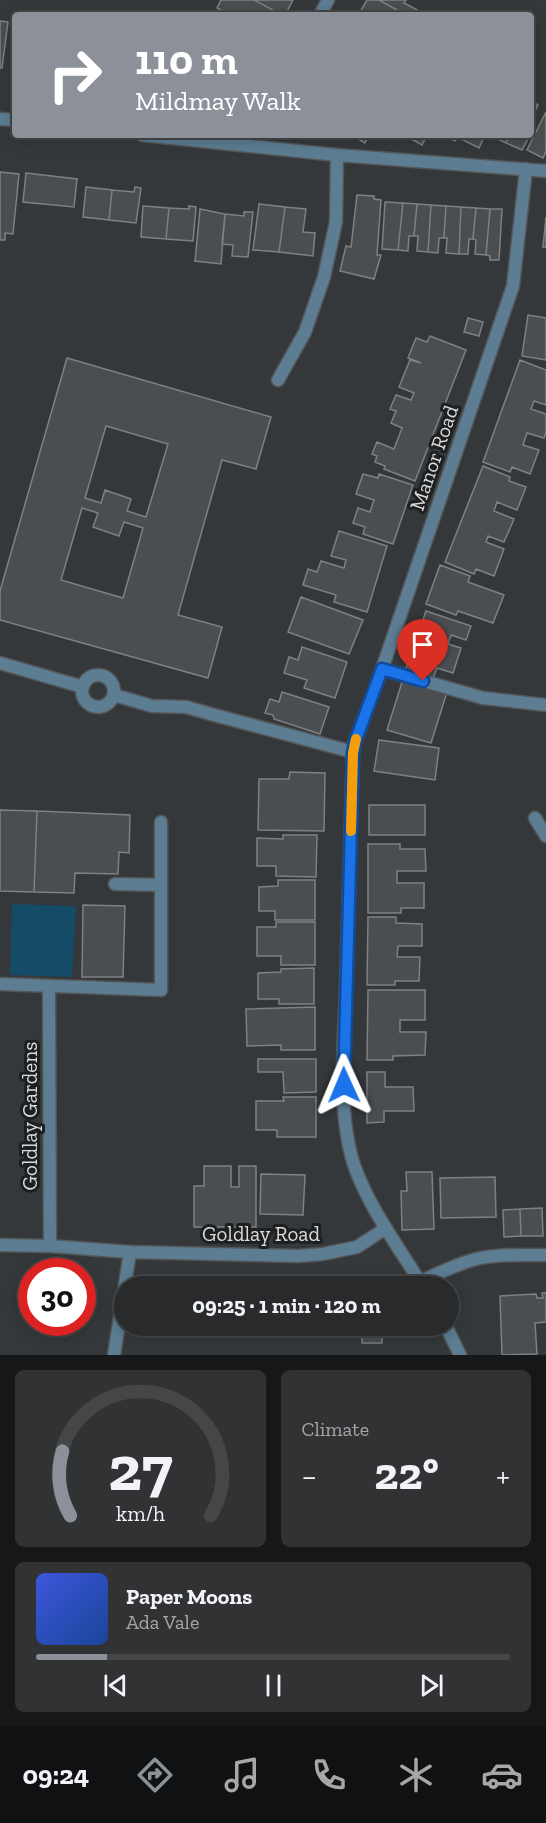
<!DOCTYPE html>
<html lang="en">
<head>
<meta charset="utf-8">
<style>
  :root { --surface:#282a2c; --page:#303234; --text:#f1f3f6; --muted:#a5a7a9; --line:#444648; --accent:#8c9099 }
  body { margin:0; font-family:"Zilla Slab",serif; background:var(--page); color:var(--text); height:100vh; display:flex; flex-direction:column; font-size:22px; white-space:nowrap }
  * { box-sizing:border-box; margin:0 }
  p { font-size:20px; color:var(--muted) }
  .icon { flex:none; width:33px; height:33px; fill:none; stroke:currentColor; stroke-width:2; stroke-linecap:round; stroke-linejoin:round }
  .map { position:relative; height:1355px; overflow:hidden }
  .details { display:flex; flex-direction:column; gap:15px; padding:15px; background:#161718; flex:1 }
  .details>* { flex:none }
  .top-card { position:absolute; left:12px; top:12px; width:522px; height:126px; border-radius:6px; box-shadow:0 3px 15px #0003,0 0 0 2px var(--line); background:#8c9099; color:#fff; overflow:hidden }
  .speed { position:absolute; left:18px; top:1258px; display:flex; gap:12px; font-size:30px; font-weight:700; text-align:center }
  .speed>* { display:grid; place-content:center; width:78px; height:78px; border-radius:50%; background:var(--surface); box-shadow:0 3px 15px #0003,0 0 0 2px var(--line); line-height:1 }
  .speed .limit { border:9px solid #d22; background:#fff; color:#111 }
  .pin { position:absolute; display:grid; place-items:center; width:51px; height:51px; color:#fff; margin:-62px -26px; border-radius:50% 50% 50% 0; rotate:-45deg; box-shadow:0 0 6px #0007 }
  .pin .icon { rotate:45deg }
  .me { position:absolute; width:66px; margin:-33px; rotate:359deg; stroke-linejoin:round; filter:drop-shadow(0 0 4px #0008) }
  .turn { display:flex; align-items:center; gap:21px; height:126px; padding:0 24px; font-size:27px }
  .turn .icon { width:78px; height:78px; stroke-width:2.5 }
  .turn b { display:block; font-size:42px; line-height:51px }
  .big { font-size:45px; font-weight:800; line-height:1.1 }
  .details .tile { flex:1; display:flex; flex-direction:column; justify-content:center; gap:9px; min-width:0; padding:0 21px; border-radius:9px; background:var(--page) }
  .details .dial { align-items:center; gap:0 }
  .dial svg { height:156px; overflow:visible; fill:none; stroke:var(--line); stroke-width:7; stroke-linecap:round; text-anchor:middle }
  .dial text { fill:var(--text); stroke:none }
  .song { display:flex; align-items:center; gap:18px }
  .cover { width:72px; height:72px; border-radius:9px; background:linear-gradient(135deg,hsl(230 70% 55%),hsl(220 70% 35%)) }
  .played { height:6px; border-radius:3px; background:linear-gradient(90deg,var(--accent) 15%,var(--line) 15%) }
  .keys { display:flex; justify-content:space-around; direction:ltr }
  .heat { display:flex; justify-content:space-between; align-items:center; font-size:33px; direction:ltr }
  .details .tiles { flex:1; display:grid; gap:15px; grid-template-columns:1fr 1fr }
  .tile:last-child { grid-column:span 2 }
  .trip { position:absolute; left:114px; top:1276px; width:345px; height:60px; border-radius:30px; background:var(--surface); box-shadow:0 3px 15px #0003,0 0 0 2px var(--line); font-weight:800; line-height:60px; text-align:center }
  .menu { display:flex; height:96px; justify-content:space-around; align-items:center; background:#101112; color:var(--muted) }
  .menu .icon { width:42px; height:42px }
  .menu .selected { color:var(--accent) }
  .menu b { font-size:27px; color:var(--text) }
  .map>svg:first-child { display:block }
</style>
</head>
<body>
<div class="map">
<svg width="546" height="1355" viewBox="0 0 546 1355">
  <rect width="100%" height="100%" fill="#35383a"/>
  <!-- green -->
  <path fill="#144b67" d="M12,904l64,2 -4,71 -62,-2z"/>
  <!-- building -->
  <path fill="#4b4e50" stroke="#7e8183" stroke-width="1.5" fill-rule="evenodd" d="M221,0h33l28,15h-52l-13,-7z
    M254,0h39l-8,15h-3z
    M367,0h12l27,15h-40l-6,-3z
    M379,0h27l-2,3 17,9 -2,3h-13z
    M0,21l8,1 -6,46h-2z
    M531,101l7,4 -7,14z
    M546,112v39l-3,7 -16,-8z
    M351,135h18l-4,8z
    M404,135h23l-5,10z
    M443,135h15l-3,6z
    M458,135h27l-6,13 -22,-11z
    M490,135h20l-4,8z
    M510,135h20l-8,15 -16,-7z
    M0,172l19,2 -6,60 -8,-1v7h-5z
    M26,173l51,6 -3,28 -51,-5z
    M86,187l26,3 -3,30 -26,-3z
    M135,187l6,1 -5,35 -27,-3 3,-30 22,2z
    M357,195l17,1v3l7,1 -4,55h4l-7,24 -34,-8 6,-25 5,1z
    M385,202l18,1 -5,47 -16,-1z
    M403,203l14,1 -3,32h-5l-1,15 -10,-1z
    M259,204l26,3 -6,45 -26,-2z
    M417,204l14,1 -3,47 -11,-1 1,-15h-4z
    M431,205l15,1 -2,32h-5l-1,15 -10,-1z
    M143,206l26,2 -3,31 -25,-2z
    M189,206l7,1 -3,34 -27,-2 3,-31 20,1z
    M446,206l15,1 -2,47 -13,-1 1,-15h-3z
    M285,207l21,2 -3,23 12,1 -2,23 -34,-4z
    M461,207l15,1 -3,31h-4l-1,15h-9z
    M476,208l14,1 -4,46 -11,-1 1,-14 -3,-1z
    M200,209l25,5 -4,50 -26,-3z
    M490,209h12l-3,51h-9v-4l-4,-1z
    M244,212h9l-5,45 -16,-1 1,-11 -11,-1 3,-30 19,2z
    M546,217v30h-3z
    M528,315l18,3v42l-24,-4z
    M468,318l15,4 -4,14 -15,-4z
    M430,336l36,14 -51,131 -31,-12 1,-3 -10,-4 2,-6 -5,-2 5,-12 17,7 8,-21 -11,-5 5,-12 -6,-2 6,-14 15,5 3,-7 -15,-6 11,-27 11,3 -13,-5 8,-20 11,4z
    M67,358l204,59 -15,52 -34,-9 -44,155 44,12 -14,51 -208,-58v-29zM106,426l62,18 -22,73 -19,-6 4,-12 -26,-9 -4,13 -16,-5zM82,508l16,5 -5,14 26,9 5,-14 19,6 -20,70 -62,-18z
    M520,360l26,10v35l-12,-4 -3,8 15,5v18l-2,6 -17,-5 -4,12 16,5 -9,24 -18,-7 -2,5 -27,-10z
    M483,466l27,11 -1,4 17,6 -9,23 -20,-8 -3,9 20,8 -10,23 -16,-6 -2,6 18,7 -10,27 -18,-7 -2,5 -29,-12z
    M363,474l15,4 1,-4 34,11 -20,59 -30,-10 2,-7 -12,-4 5,-15 12,4 4,-12 -18,-6z
    M339,531l48,15 -20,66 -33,-10 2,-7 -33,-10 5,-16 9,3 4,-11 23,7 2,-8 -15,-4z
    M440,565l30,11 -2,6 36,13 -11,28 -35,-12 -2,4 -30,-11z
    M301,597l62,23 -14,34 -61,-22z
    M426,611l45,15 -5,14 -15,-5 -3,9 13,4 -8,25 -16,-5 -4,10 -27,-10z
    M302,647l45,15 -12,36 -31,-10 3,-8 -23,-7 5,-16 9,3z
    M403,679l44,13 -16,51 -44,-13z
    M282,692l47,15 -9,27 -46,-15 -1,-4 -8,-2 5,-14 9,3z
    M379,740l60,8 -4,32 -61,-9z
    M290,772l35,1 -1,58 -66,-1 1,-51h30z
    M369,805h56v30h-56z
    M0,810l37,1 -3,81 -34,-1z
    M37,811l93,4 -1,38 -10,-1 -1,22 -43,-1 -1,20 -40,-1z
    M283,835h34l-1,42 -40,-1v-10h-19v-28l26,1z
    M368,844h32v5h25l1,22h-29v12h27v25h-23v5h-33z
    M278,880h37v40h-40v-9h-16v-24l19,-1z
    M83,905l42,1 -2,71h-41z
    M368,917h28v6l26,1v22h-24l-1,11h23l-1,24h-24v4h-28z
    M276,922h39v43h-34v-9h-24v-29h19z
    M314,968v36h-35v-5h-21v-26l23,-1v-3z
    M368,990h57v30h-25v12h26l-1,23 -32,1v4h-26z
    M315,1007v43h-34v-5l-34,1 -1,-37z
    M258,1059h58v33l-32,1 -1,-21h-25z
    M367,1072h18v15h28l1,24h-30v11l-17,1z
    M283,1097h33v40h-39v-7h-21v-29h28z
    M204,1166h27v21h8v-21h17v61h-62v-41h10z
    M406,1172h26l2,57 -32,1 -1,-39h6z
    M261,1174l44,1 -2,40 -43,-1z
    M495,1177l1,40 -55,1 -1,-40z
    M542,1208l1,28h-22l-1,-27z
    M520,1209l1,27 -17,1 -1,-27z
    M542,1293h4v29l-11,1 2,31 -35,1 -2,-59 36,-2 1,4h6z
    M362,1326h30v1h-10v16h-20z"/>
  <g fill="none" stroke-linecap="round" stroke-linejoin="round">
    <defs>
      <path id="lane" d="M278,380l27,-48 19,-55 12,-55 1,-67
        M0,663l83,24
        M382,669l101,29 63,7
        M82 691a16 16 0 1 1 32 0a16 16 0 1 1-32 0Z
        M114,695l38,11 34,1 32,9
        M535,818l11,18
        M115,884l46,1
        M0,984l161,6v-168"/>
      <path id="street" d="M320,15l8,-15
        M0,119l15,1
        M142,135l195,20 209,16
        M218,716l135,36
        M49,986l1,260
        M0,1245l50,1 80,6 169,4 24,-2 34,-7 29,-19
        M420,1282c18,-9 37,-18 56,-23 23,-5 47,-4 70,-4
        M423,1287c-24,-40 -53,-77 -69,-122 -17,-53 -10,-121 -8,-176 2,-79 5,-158 7,-237l2,-10 27,-73 131,-383 13,-117
        M446,1326l14,29
        M114,1355l16,-103"/>
    </defs>
    <!-- lane casing -->
    <use href="#lane" stroke="#535557" stroke-width="15"/>
    <!-- street casing -->
    <use href="#street" stroke="#535557" stroke-width="15"/>
    <!-- lane -->
    <use href="#lane" stroke="#5c7d92" stroke-width="12"/>
    <!-- street -->
    <use href="#street" stroke="#5c7d92" stroke-width="12"/>
  </g>
  <g fill="none" stroke-linecap="round" stroke-linejoin="round">
    <defs>
      <path id="route" d="M344,1085l9,-332 2,-11 27,-73 41,12"/>
    </defs>
    <!-- route casing -->
    <use href="#route" stroke="#114b97" stroke-width="15"/>
    <!-- route -->
    <use href="#route" stroke="#1a73e8" stroke-width="10"/>
    <!-- slow -->
    <path stroke="#f59e0b" stroke-width="10" d="M351,831l2,-78 3,-14"/>
  </g>
  <g text-anchor="middle" stroke-width="6" stroke-linejoin="round" paint-order="stroke">
    <!-- street labels -->
    <g font-size="21" fill="#d9dbdc" stroke="#1e1f20">
      <text transform="translate(434 458) rotate(-71)" y="7">Manor Road</text>
      <text transform="translate(30 1116) rotate(-90)" y="7">Goldlay Gardens</text>
      <text x="261" y="1241">Goldlay Road</text>
    </g>
  </g>
</svg>
<div class="speed"><div class="limit">30</div></div>
<div class="pin" style="left:423px;top:681px;background:#d93025"><svg class="icon" aria-label="arrive" viewBox="0 0 24 24"><path d="M6 21V4h12l-3 4 3 4H6"/></svg></div>
<svg class="me" style="left:344px;top:1085px" viewBox="-20 -20 40 40"><path d="M0-17L14 15 0 8-14 15z" fill="#1a73e8" stroke="#fff" stroke-width="4"/></svg>
<div class="trip">09:25 · 1 min · 120 m</div>
<div class="top-card">
<div class="turn"><svg class="icon" aria-label="right" viewBox="0 0 24 24"><path d="M7 20v-9h11M14 6l5 5-5 5"/></svg><div><b>110 m</b>Mildmay Walk</div></div>
</div>
</div>
<section class="details">
<div class="tiles">
<div class="tile dial"><svg viewBox="0 0 100 80">
<path d="M14 69A42 42 0 1 1 86 69"/>
<path d="M14 69A42 42 0 0 1 10 36" stroke="#8c9099"/>
<text x="50" y="56" font-size="32" font-weight="700">27</text>
<text x="50" y="72" font-size="11">km/h</text>
</svg></div>
<div class="tile"><p>Climate</p>
<div class="heat"><a>−</a><b class="big">22°</b><a>+</a></div>
</div>
<div class="tile">
<div class="song"><i class="cover"></i><div><b>Paper Moons</b><p>Ada Vale</p></div></div>
<div class="played"></div>
<div class="keys"><svg class="icon" aria-label="previous" viewBox="0 0 24 24"><path d="M18 5L8 12l10 7zM5 5v14"/></svg><svg class="icon" aria-label="pause" viewBox="0 0 24 24"><path d="M8 5v14M16 5v14"/></svg><svg class="icon" aria-label="next" viewBox="0 0 24 24"><path d="M6 5l10 7-10 7zM19 5v14"/></svg></div>
</div>
</div>
</section>
<nav class="menu">
<b>09:24</b>
<svg class="icon selected" aria-label="directions" viewBox="0 0 24 24"><path d="M12 3l9 9-9 9-9-9zM9 14v-3h6M13 9l2 2-2 2"/></svg>
<svg class="icon" aria-label="music" viewBox="0 0 24 24"><path d="M9 18V5l10-2v13"/><circle cx="6" cy="18" r="3"/><circle cx="16" cy="16" r="3"/></svg>
<svg class="icon" aria-label="phone" viewBox="0 0 24 24"><path d="M5 4h4l2 5-3 2q2 4 5 5l2-3 5 2v4C11 20 4 13 5 4z"/></svg>
<svg class="icon" aria-label="climate" viewBox="0 0 24 24"><path d="M12 3v18M4 7l16 10M4 17L20 7"/></svg>
<svg class="icon" aria-label="car" viewBox="0 0 24 24"><path d="M5 17H2v-5l4-1 3-4h7l3 4 3 1v5h-3M9 17h6M6 11h13"/><circle cx="7" cy="17" r="2"/><circle cx="17" cy="17" r="2"/></svg>
</nav>
</body>
</html>
